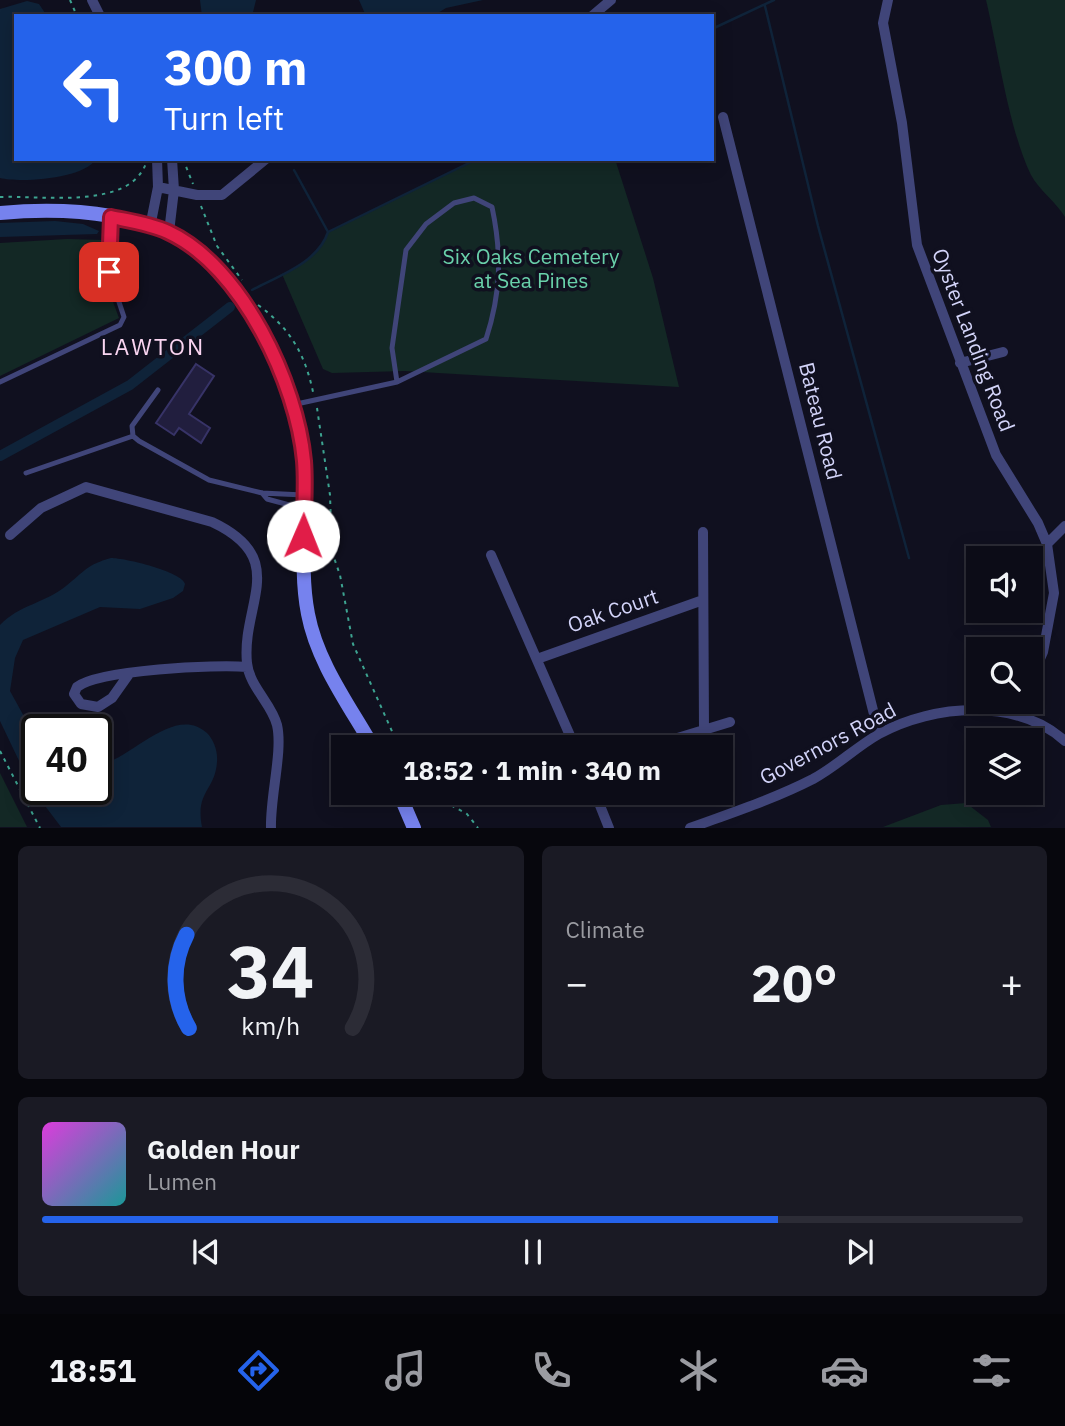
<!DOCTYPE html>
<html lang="en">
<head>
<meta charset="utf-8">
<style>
  :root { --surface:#0c0c17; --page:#1a1a24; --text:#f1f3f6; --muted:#9a9ba1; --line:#2c2c36; --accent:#2563eb }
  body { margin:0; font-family:"IBM Plex Sans",sans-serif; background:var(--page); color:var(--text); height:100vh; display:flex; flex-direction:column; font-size:26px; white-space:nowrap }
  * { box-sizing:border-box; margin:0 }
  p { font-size:23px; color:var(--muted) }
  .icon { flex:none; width:38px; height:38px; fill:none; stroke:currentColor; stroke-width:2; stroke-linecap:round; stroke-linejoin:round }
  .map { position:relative; height:828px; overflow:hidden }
  .panel { display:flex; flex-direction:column; gap:18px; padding:18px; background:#07070d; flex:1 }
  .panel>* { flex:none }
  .guide { position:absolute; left:14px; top:14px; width:700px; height:147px; border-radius:0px; box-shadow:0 4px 18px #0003,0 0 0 2px var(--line); background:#2563eb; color:#fff; overflow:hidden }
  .tools { position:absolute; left:966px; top:546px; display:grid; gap:14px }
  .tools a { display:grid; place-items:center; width:77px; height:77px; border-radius:0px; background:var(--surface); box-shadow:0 4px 18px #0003,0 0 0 2px var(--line); font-size:35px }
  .speed { position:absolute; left:21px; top:714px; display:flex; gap:14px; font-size:35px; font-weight:700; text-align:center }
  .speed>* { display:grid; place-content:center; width:91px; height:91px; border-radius:50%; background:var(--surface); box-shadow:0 4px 18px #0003,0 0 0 2px var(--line); line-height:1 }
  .speed .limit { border:4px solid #111; border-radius:10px; background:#fff; color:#111 }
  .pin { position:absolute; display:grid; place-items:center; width:60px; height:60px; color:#fff; margin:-30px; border-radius:14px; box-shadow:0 4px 10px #0006 }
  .me { position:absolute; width:77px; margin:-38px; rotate:1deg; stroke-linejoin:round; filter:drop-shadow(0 0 5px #0008) }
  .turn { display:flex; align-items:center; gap:24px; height:147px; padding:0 35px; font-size:32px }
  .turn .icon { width:91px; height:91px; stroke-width:2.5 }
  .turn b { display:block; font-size:49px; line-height:60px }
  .big { font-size:52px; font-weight:800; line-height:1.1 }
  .panel .card { flex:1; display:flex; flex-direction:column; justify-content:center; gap:10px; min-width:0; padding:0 24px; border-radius:10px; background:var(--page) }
  .panel .dial { align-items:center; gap:0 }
  .dial svg { height:182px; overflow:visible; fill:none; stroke:var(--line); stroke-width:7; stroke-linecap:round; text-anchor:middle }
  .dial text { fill:var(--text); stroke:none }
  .song { display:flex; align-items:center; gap:21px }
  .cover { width:84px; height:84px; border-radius:10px; background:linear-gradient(135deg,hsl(300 70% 55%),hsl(180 70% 35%)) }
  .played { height:7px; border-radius:4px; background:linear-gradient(90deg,var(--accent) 75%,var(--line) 75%) }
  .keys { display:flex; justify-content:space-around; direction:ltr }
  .heat { display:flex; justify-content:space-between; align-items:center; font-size:38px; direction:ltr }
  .panel .tiles { flex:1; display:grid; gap:18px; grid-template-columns:1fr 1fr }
  .card:last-child { grid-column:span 2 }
  .trip { position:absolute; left:331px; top:735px; width:402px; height:70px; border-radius:0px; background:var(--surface); box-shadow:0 4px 18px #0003,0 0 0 2px var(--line); font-weight:800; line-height:70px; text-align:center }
  .dock { display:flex; height:112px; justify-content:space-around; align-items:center; background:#050509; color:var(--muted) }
  .dock .icon { width:49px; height:49px }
  .dock .on { color:var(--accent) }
  .dock b { font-size:32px; color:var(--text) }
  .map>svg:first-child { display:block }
</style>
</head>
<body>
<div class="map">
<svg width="1065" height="828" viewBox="0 0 1065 828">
  <rect width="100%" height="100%" fill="#10101f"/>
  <!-- green -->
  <path fill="#132825" d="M986,0h79v217c-9,-15 -26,-27 -34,-42 -22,-45 -33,-125 -45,-175z
    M477,159h138l38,119 26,109 -274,-16 -73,2 -9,-4 -41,-95c18,-8 40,-22 46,-42z
    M67,239l37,1 -2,32 17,46 -119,58v-133z
    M0,773l27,54h-27z
    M966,803l22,17 3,7h-108l58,-22z"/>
  <!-- water -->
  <path fill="#0f2339" d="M200,0h56l-4,16h-50z
    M359,0h124l-37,8 -13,8h-67z
    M27,1l12,3 8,12h-31v143h80c-12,20 -75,24 -96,19v-169z
    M55,221l28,3 16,7 -2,3 -97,3v-14z
    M111,558c14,0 72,14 74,26l-2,7 -10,7 -33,11 -40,-2 -77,33 -8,18 -5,33 27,49v49h59v-23c34,-5 78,-63 111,-33 7,7 11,19 10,29 -2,29 -22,29 -15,65h-141l-28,-37 -33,-69v-96c19,-20 45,-22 66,-39 19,-15 20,-21 45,-28z"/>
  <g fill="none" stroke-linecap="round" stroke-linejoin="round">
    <!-- stream -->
    <path stroke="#0f2339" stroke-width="2.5" d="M765,6l53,220 91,332
      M712,29l62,-29
      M294,170l34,62
      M252,290c26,-14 66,-27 76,-58l149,-73"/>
    <!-- canal -->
    <path stroke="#0f2339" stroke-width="10" d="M0,456l130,-71 100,-78"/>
  </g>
  <!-- building -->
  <path fill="#211e3e" stroke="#373367" stroke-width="2" d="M196,364l18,12 -25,38 21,14 -9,15 -22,-15 -5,7 -18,-12z"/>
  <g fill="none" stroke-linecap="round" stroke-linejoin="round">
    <!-- path -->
    <path stroke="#3da491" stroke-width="2" stroke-dasharray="3.5 5" stroke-linecap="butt" d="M70,0l7,16
      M183,159l10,25
      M0,197c42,-2 133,14 147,-37
      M201,206l16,40 25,34
      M258,305c32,23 47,49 55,87
      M317,408l13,87 2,57 8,23 13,69 46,103
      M0,751l40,77
      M429,793l38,21 11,14"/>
    <!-- lane -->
    <path stroke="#404579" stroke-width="5" d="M0,382l120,-57 4,-8 -15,-45 2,-55
      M158,390l-26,36 1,10 6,5 70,39 53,13 41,2
      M292,405l105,-23 89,-43c15,-46 16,-85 6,-132l-18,-9 -20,5 -28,21 -20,26 -14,98 5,34
      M26,473l107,-37
      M262,493l5,6 37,10"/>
    <!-- street -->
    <path stroke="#404579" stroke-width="10" d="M92,0l8,16
      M888,0l-5,23 19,100 15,122 79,210 42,68 9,21 7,49 -11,59 -12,27
      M592,16l19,-16
      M723,117l156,617
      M158,187l39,8h25l44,-36
      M150,227l8,-40 -1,-28
      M169,232l5,-42 -2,-31
      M960,363l43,-11
      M703,532l1,198
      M10,535l31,-27 45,-21 126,35c79,37 29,82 35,141 2,23 25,41 30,62 6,26 -7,72 -6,103
      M1047,544l18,-18
      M491,555l84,192
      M537,659l166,-59
      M129,674l-17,24 -14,9 -17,-3 -7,-10 3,-7c21,-17 140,-23 170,-20
      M1014,714l6,-12
      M648,747l82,-25
      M595,793l14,35
      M690,828c41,-15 84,-29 123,-49 24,-13 43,-32 66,-45 55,-30 138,-36 186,7"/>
    <!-- secondary -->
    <path stroke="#7682ee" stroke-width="14" d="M0,213c56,-5 114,-3 167,19 72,29 130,156 137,229 5,51 -6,102 4,153 9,48 41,91 65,133
      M399,793l15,35"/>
  </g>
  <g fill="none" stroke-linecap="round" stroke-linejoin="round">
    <defs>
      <path id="route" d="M109,272l2,-55c19,4 40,7 57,15 74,34 129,152 136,229 2,24 0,50 -1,75"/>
    </defs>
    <!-- route casing -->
    <use href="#route" stroke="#92132f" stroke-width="18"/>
    <!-- route -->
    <use href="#route" stroke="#e11d48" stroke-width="12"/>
  </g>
  <g text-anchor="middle" stroke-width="7" stroke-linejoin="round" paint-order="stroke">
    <!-- park labels -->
    <g font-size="21" fill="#69d0aa" stroke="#10101f">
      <text x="531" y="264">Six Oaks Cemetery<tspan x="531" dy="24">at Sea Pines</tspan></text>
    </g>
    <!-- street labels -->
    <g font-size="21" fill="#d3d4f9" stroke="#10101f">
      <text transform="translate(973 340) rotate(69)" y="7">Oyster Landing Road</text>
      <text transform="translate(820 421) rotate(76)" y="7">Bateau Road</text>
      <text transform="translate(613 611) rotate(-19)" y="7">Oak Court</text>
      <text transform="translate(828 744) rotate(-28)" y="7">Governors Road</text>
    </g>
    <!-- neighbourhood labels -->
    <g font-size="23" letter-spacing="2" fill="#fad5f1" stroke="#10101f">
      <text x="153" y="355">LAWTON</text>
    </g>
  </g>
</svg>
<div class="tools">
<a><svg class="icon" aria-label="sound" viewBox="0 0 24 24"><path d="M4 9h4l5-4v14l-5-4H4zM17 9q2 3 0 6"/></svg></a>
<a><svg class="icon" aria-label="search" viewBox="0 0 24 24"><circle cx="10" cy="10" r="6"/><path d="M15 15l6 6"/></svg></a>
<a><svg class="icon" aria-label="layers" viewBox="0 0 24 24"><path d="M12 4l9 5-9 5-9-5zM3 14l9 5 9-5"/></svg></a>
</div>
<div class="speed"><div class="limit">40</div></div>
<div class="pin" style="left:109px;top:272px;background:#d93025"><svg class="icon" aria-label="arrive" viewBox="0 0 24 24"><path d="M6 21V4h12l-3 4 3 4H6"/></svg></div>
<svg class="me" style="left:303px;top:536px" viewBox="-20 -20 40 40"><circle r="19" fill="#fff"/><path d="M0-13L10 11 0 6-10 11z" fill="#e11d48"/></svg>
<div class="trip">18:52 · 1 min · 340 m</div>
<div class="guide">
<div class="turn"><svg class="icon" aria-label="left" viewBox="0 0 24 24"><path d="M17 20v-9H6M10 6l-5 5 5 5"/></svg><div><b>300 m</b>Turn left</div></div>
</div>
</div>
<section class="panel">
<div class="tiles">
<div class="card dial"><svg viewBox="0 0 100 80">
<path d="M14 69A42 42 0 1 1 86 69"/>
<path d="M14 69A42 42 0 0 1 13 28" stroke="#2563eb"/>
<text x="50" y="56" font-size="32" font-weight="700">34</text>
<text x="50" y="72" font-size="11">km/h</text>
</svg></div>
<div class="card"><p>Climate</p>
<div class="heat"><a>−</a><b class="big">20°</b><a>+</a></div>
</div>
<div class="card">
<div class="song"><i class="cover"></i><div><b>Golden Hour</b><p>Lumen</p></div></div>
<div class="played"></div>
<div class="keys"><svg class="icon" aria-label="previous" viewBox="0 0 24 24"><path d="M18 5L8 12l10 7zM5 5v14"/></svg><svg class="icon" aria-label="pause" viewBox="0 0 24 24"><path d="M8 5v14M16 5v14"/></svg><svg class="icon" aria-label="next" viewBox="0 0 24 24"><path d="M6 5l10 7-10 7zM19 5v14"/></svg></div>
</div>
</div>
</section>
<nav class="dock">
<b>18:51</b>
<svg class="icon on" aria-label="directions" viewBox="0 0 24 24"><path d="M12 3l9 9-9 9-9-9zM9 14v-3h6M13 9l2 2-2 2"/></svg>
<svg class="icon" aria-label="music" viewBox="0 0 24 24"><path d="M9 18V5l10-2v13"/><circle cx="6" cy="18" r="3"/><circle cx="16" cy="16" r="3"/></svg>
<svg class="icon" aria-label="phone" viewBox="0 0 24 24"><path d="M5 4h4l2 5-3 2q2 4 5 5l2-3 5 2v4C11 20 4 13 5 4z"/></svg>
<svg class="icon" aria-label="climate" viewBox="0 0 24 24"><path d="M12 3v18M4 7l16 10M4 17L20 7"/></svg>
<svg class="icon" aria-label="car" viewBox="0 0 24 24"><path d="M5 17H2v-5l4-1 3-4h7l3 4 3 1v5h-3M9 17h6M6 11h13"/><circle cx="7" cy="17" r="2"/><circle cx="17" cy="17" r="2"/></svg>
<svg class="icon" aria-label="filters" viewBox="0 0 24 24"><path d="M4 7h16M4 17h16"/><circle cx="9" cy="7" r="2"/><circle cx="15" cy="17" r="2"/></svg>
</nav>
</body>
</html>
